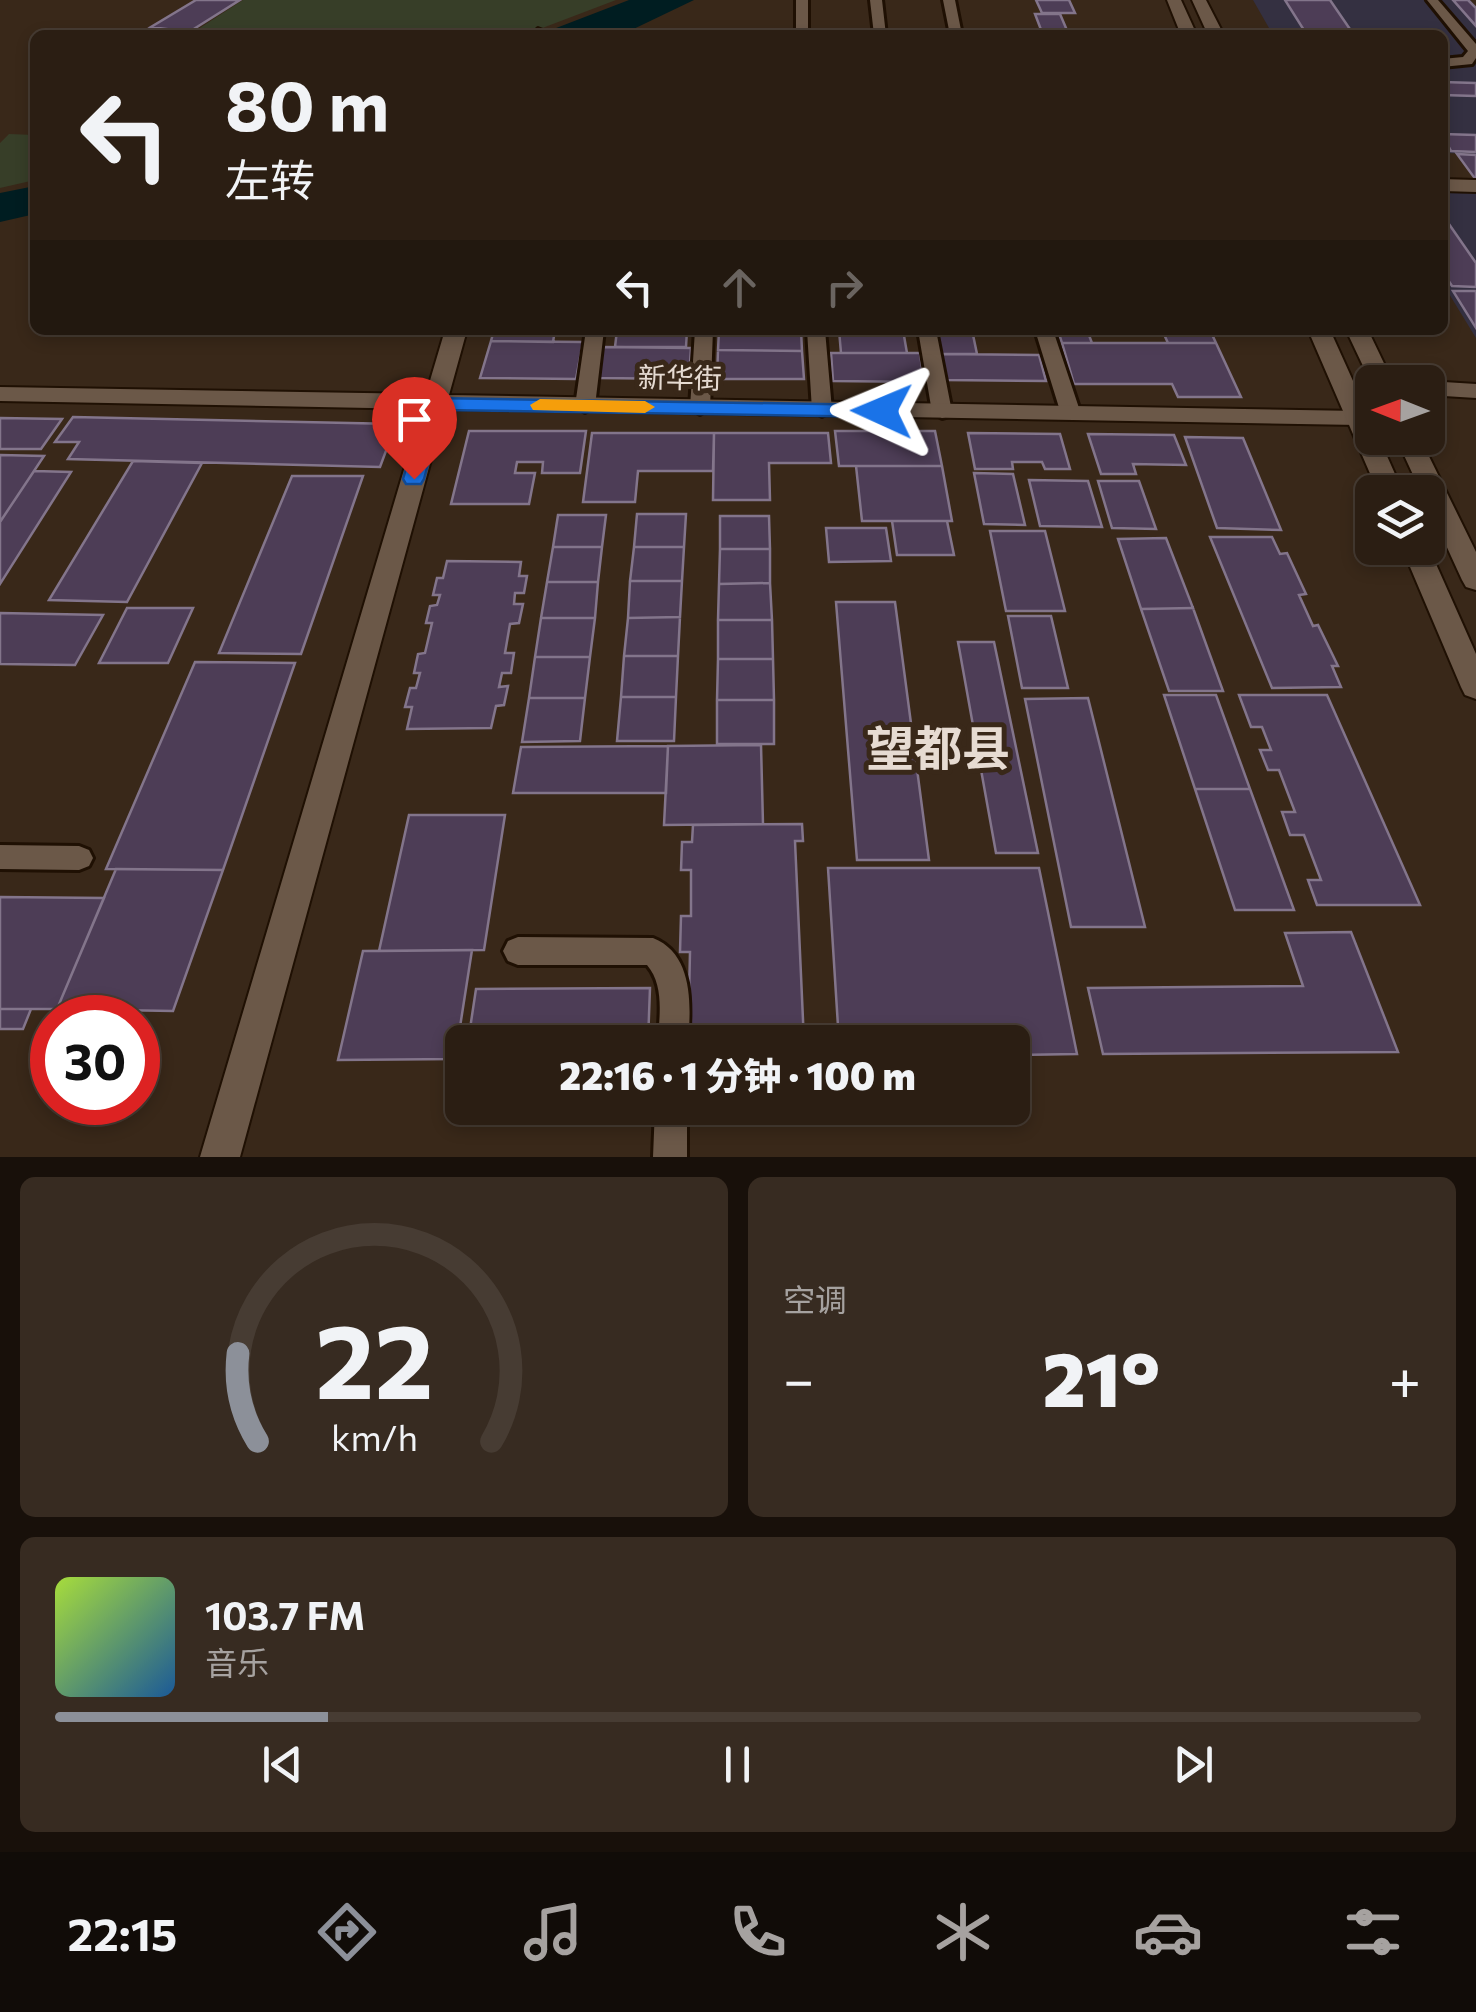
<!DOCTYPE html>
<html lang="zh">
<head>
<meta charset="utf-8">
<style>
  :root { --surface:#2b1e13; --page:#372b21; --text:#f1f3f6; --muted:#a6a2a0; --line:#473c33; --accent:#8c9099 }
  body { margin:0; font-family:Commissioner,"Noto Sans SC",sans-serif; background:var(--page); color:var(--text); height:100vh; display:flex; flex-direction:column; font-size:38px; white-space:nowrap }
  * { box-sizing:border-box; margin:0 }
  p { font-size:32px; color:var(--muted) }
  .icon { flex:none; width:55px; height:55px; fill:none; stroke:currentColor; stroke-width:2; stroke-linecap:round; stroke-linejoin:round }
  .map { position:relative; height:1157px; overflow:hidden }
  .side { display:flex; flex-direction:column; gap:20px; padding:20px; background:#18100a; flex:1 }
  .side>* { flex:none }
  .guide { position:absolute; left:30px; top:30px; width:1418px; height:305px; border-radius:15px; box-shadow:0 5px 15px #0003,0 0 0 2px var(--line); background:#2b1e13; color:var(--text); overflow:hidden }
  .needle { width:65px; rotate:271deg }
  .fabs { position:absolute; left:1355px; top:365px; display:grid; gap:20px }
  .fabs a { display:grid; place-items:center; width:90px; height:90px; border-radius:15px; background:var(--surface); box-shadow:0 5px 15px #0003,0 0 0 2px var(--line); font-size:50px }
  .speed { position:absolute; left:30px; top:995px; display:flex; gap:20px; font-size:50px; font-weight:700; text-align:center }
  .speed>* { display:grid; place-content:center; width:130px; height:130px; border-radius:50%; background:var(--surface); box-shadow:0 5px 15px #0003,0 0 0 2px var(--line); line-height:1 }
  .speed .limit { border:15px solid #d22; background:#fff; color:#111 }
  .pin { position:absolute; display:grid; place-items:center; width:85px; height:85px; color:#fff; margin:-102px -42px; border-radius:50% 50% 50% 0; rotate:-45deg; box-shadow:0 0 10px #0007 }
  .pin .icon { rotate:45deg }
  .me { position:absolute; width:110px; margin:-55px; rotate:271deg; stroke-linejoin:round; filter:drop-shadow(0 0 8px #0008) }
  .turn { display:flex; align-items:center; gap:35px; height:210px; padding:0 30px; font-size:45px }
  .turn .icon { width:130px; height:130px; stroke-width:2.5 }
  .turn b { display:block; font-size:70px; line-height:85px }
  .lanes { display:flex; align-items:center; height:95px; padding:0 30px; background:#0003; justify-content:center; gap:50px; direction:ltr }
  .lanes .off { opacity:.35 }
  .big { font-size:75px; font-weight:800; line-height:1.1 }
  .side .widget { flex:1; display:flex; flex-direction:column; justify-content:center; gap:15px; min-width:0; padding:0 35px; border-radius:15px; background:var(--page) }
  .side .dial { align-items:center; gap:0 }
  .dial svg { height:260px; overflow:visible; fill:none; stroke:var(--line); stroke-width:7; stroke-linecap:round; text-anchor:middle }
  .dial text { fill:var(--text); stroke:none }
  .song { display:flex; align-items:center; gap:30px }
  .cover { width:120px; height:120px; border-radius:15px; background:linear-gradient(135deg,hsl(80 70% 55%),hsl(210 70% 35%)) }
  .played { height:10px; border-radius:5px; background:linear-gradient(90deg,var(--accent) 20%,var(--line) 20%) }
  .keys { display:flex; justify-content:space-around; direction:ltr }
  .heat { display:flex; justify-content:space-between; align-items:center; font-size:55px; direction:ltr }
  .side .tiles { flex:1; display:grid; gap:20px; grid-template-columns:1fr 1fr }
  .widget:last-child { grid-column:span 2 }
  .trip { position:absolute; left:445px; top:1025px; width:585px; height:100px; border-radius:15px; background:var(--surface); box-shadow:0 5px 15px #0003,0 0 0 2px var(--line); font-weight:800; line-height:100px; text-align:center }
  .menu { display:flex; height:160px; justify-content:space-around; align-items:center; background:#110c08; color:var(--muted) }
  .menu .icon { width:70px; height:70px }
  .menu .on { color:var(--accent) }
  .menu b { font-size:45px; color:var(--text) }
  .map>svg:first-child { display:block }
</style>
</head>
<body>
<div class="map">
<svg width="1476" height="1157" viewBox="0 0 1476 1157">
  <rect width="100%" height="100%" fill="#392819"/>
  <!-- commercial -->
  <path fill="#343041" d="M1253,0h217l6,7v147l-33,-1 -1,-118h-169z
    M1442,189l34,1v148l-33,-54z"/>
  <!-- green -->
  <path fill="#373e28" d="M243,0h373l-92,35h-335z
    M9,134l26,1v45l-35,8v-45z"/>
  <!-- water -->
  <path fill="#001d21" d="M629,0h65l-73,35h-83z
    M35,186v28l-35,8v-29z"/>
  <!-- building -->
  <path fill="#4d3d56" stroke="#83758b" stroke-width="2.5" d="M196,0h44l-51,32 -38,-5z
    M1036,0h33l6,13h-33z
    M1285,0h45l24,35h-47z
    M1453,0h15l8,8v18z
    M1035,14h25l9,21h-26z
    M1442,82l34,1v13l-34,-1z
    M1442,134l34,1v17l-25,-1z
    M1457,154l19,1v25z
    M1442,214l34,49v24l-24,-1 -10,-15z
    M1453,291h23v37z
    M494,330h61l-2,12 -62,-1z
    M617,330h70l-1,17h-71z
    M719,330h82l1,21 -84,-1z
    M839,330h64l4,23h-66z
    M936,330h36l5,24h-37z
    M1058,330h29l5,13h-30z
    M1162,330h48l6,13h-48z
    M491,341l92,1 -7,37 -96,-1z
    M1062,343h154l25,54h-63l-6,-13h-98z
    M603,347l88,1 -2,31 -91,-1z
    M718,350l84,1 2,28h-87z
    M831,353h89l4,29 -91,-1z
    M940,354l99,1 7,26 -101,-1z
    M73,417l323,7 -16,43 -312,-8 11,-17h-24z
    M0,418l62,1 -21,30h-41z
    M469,431h117l-6,42h-38l1,-11h-26l-2,11h20l-6,31h-78z
    M835,431h100l7,35h-103z
    M592,433h122l-1,38h-75l-3,31h-52z
    M714,433h114l3,30h-62l1,37h-57z
    M968,433l92,1 10,35h-25l-3,-7h-30l1,7h-38z
    M1088,434l86,1 12,30 -53,-1 3,10h-35z
    M1185,437l58,1 38,92 -64,-2z
    M0,455l44,1 -44,66z
    M133,461l69,2 -75,139 -78,-2z
    M856,466h86l10,55h-90z
    M34,471l37,1 -71,112v-62z
    M974,473l39,1 12,51 -41,-1z
    M292,476h71l-62,178 -82,-1z
    M1029,480l59,1 14,46 -62,-1z
    M1098,481h41l17,48 -44,-1z
    M637,514h49l-2,33h-50z
    M558,515h48l-4,32h-49z
    M720,516h49l1,33h-50z
    M892,521h55l7,34h-57z
    M826,528h60l5,33 -62,1z
    M990,531h55l20,80h-59z
    M1210,537h62l8,17 7,-1 19,41 -7,1 14,31 5,-1 20,41h-6l9,21 -69,1z
    M1166,538l27,70 -52,1 -23,-70z
    M553,547h49l-4,35h-51z
    M634,547h50l-2,34h-52z
    M720,549h50v34l-51,1z
    M447,561l74,1 -2,14h8l-3,17h-9l-1,11h9l-4,19 -9,1 -5,29h9l-3,20h-9l-3,14 9,-1 -4,19 -8,1 -5,22 -84,1 5,-22h-7l5,-19h6l4,-15h-6l4,-19 7,-1 7,-30h-6l4,-17 7,-1 3,-10h-7l4,-17h6z
    M630,581h52l-2,36 -52,1z
    M547,582h51l-3,36h-54z
    M770,583l2,37h-54l1,-36z
    M836,602h59l34,258h-72z
    M127,608h66l-25,55h-69z
    M1193,608l30,83h-54l-28,-82z
    M0,613l103,2 -28,50 -75,-1z
    M1008,616h43l17,72h-46z
    M680,617l-2,39h-54l4,-38z
    M541,618h54l-5,39h-55z
    M718,620h54l1,39h-55z
    M958,642h36l44,211h-42z
    M624,656h54l-2,41h-55z
    M535,657h55l-5,41h-56z
    M718,659h55l1,41h-57z
    M195,662l100,1 -72,207 -117,-1z
    M1164,695h52l34,94h-55z
    M1239,695h88l93,210h-103l-9,-25h13l-17,-45h-14l-8,-23h13l-16,-42h-11l-8,-20h11l-9,-23h-11z
    M621,697h55l-2,44h-57z
    M529,698h56l-5,43 -58,1z
    M1088,698l57,229h-74l-46,-228z
    M717,700h57v44h-57z
    M761,745l2,79 -99,1 4,-79z
    M668,746l-2,47h-153l8,-46z
    M1195,789h55l44,121h-59z
    M409,815h96l-21,135 -105,1z
    M802,824l1,17h-8l9,201h-116l2,-90h-10l1,-36h10v-46h-10l1,-28h10l1,-17z
    M828,868h211l38,186 -65,1v-13h-173z
    M116,869l107,1 -50,141 -116,-2z
    M0,897l104,1 -47,111h-57z
    M1351,932l47,120 -295,2 -15,-66 215,-2 -18,-53z
    M472,950l-17,109 -117,1 25,-109z
    M650,988l-2,54h-180l8,-53z
    M0,1009h31l-8,20h-23z"/>
  <g fill="none" stroke-linecap="round" stroke-linejoin="round">
    <defs>
      <path id="service" d="M796,0h12v35h-12z
        M870,0h12l4,35h-12z
        M943,0h12l7,35h-12z
        M1427,0h11l38,44v14l-4,6 -30,3v-8l21,-2 5,-6z
        M586,330h18l-9,76 -10,6 -10,-6z
        M695,330h18l-3,78 -10,6 -10,-6z
        M807,330h18l7,80 -10,6 -10,-6z
        M918,330h18l16,82 -3,4 -7,2 -10,-6z
        M1035,330h18l28,84 -3,4h-14l-3,-4z
        M0,845l79,1 10,4 4,8 -4,8 -10,4 -79,-1z
        M518,937l135,1c41,16 38,69 35,104h-30c1,-25 7,-56 -11,-77h-129l-10,-4 -5,-10 5,-10z
        M655,1108h32v49h-34z"/>
      <path id="minor" d="M538,28l5,2 3,5h-16z
        M1442,179l34,1v12l-34,-1z
        M445,330h22l-18,65 909,16 12,7 -12,7 -913,-16 -205,748h-40l222,-748 -422,-8v-14l426,7z
        M1428,381l48,3v14l-48,-3v-13h-6z"/>
      <path id="secondary" d="M1167,0h14l16,35h-16z
        M1192,0h14l18,35h-16z
        M1308,330h22l42,93v15h7l24,54h-25z
        M1346,330h22l25,52 -21,3z
        M1396,438h24l56,114v38l-10,-3 -4,-7 -34,-74v-14h-7z
        M1428,546l48,108v45l-11,-4 -4,-8 -59,-139z"/>
    </defs>
    <!-- service casing -->
    <use href="#service" stroke="#1f1003" stroke-width="6"/>
    <!-- minor casing -->
    <use href="#minor" stroke="#1f1003" stroke-width="4"/>
    <!-- secondary casing -->
    <use href="#secondary" stroke="#1f1003" stroke-width="4"/>
    <!-- service -->
    <use href="#service" fill="#6b5848" fill-rule="evenodd"/>
    <!-- minor -->
    <use href="#minor" fill="#6b5848" fill-rule="evenodd"/>
    <!-- secondary -->
    <use href="#secondary" fill="#6b5848" fill-rule="evenodd"/>
  </g>
  <!-- route -->
  <path fill="#1a73e8" stroke="#114b97" stroke-width="2.5" d="M435,398l447,7 10,6 -10,6 -439,-7 -19,69 -3,5h-15l-3,-5 22,-75z"/>
  <!-- slow -->
  <path fill="#f59e0b" d="M540,399l105,2 10,6 -10,6 -112,-3 -3,-5z"/>
  <g text-anchor="middle" stroke-width="10" stroke-linejoin="round" paint-order="stroke">
    <!-- street labels -->
    <g font-size="28" fill="#e6dbd2" stroke="#392819">
      <text transform="translate(680 378) rotate(1)" y="10">新华街</text>
    </g>
    <!-- town labels -->
    <g font-size="48" font-weight="bold" fill="#e6dbd2" stroke="#392819">
      <text x="938" y="766">望都县</text>
    </g>
  </g>
</svg>
<div class="fabs">
<a><svg class="needle" viewBox="-14 -14 28 28"><path d="M0-13l5 13h-10z" fill="#e53935"/><path d="M0 13l5-13h-10z" fill="#a6a2a0"/></svg></a>
<a><svg class="icon" aria-label="layers" viewBox="0 0 24 24"><path d="M12 4l9 5-9 5-9-5zM3 14l9 5 9-5"/></svg></a>
</div>
<div class="speed"><div class="limit">30</div></div>
<div class="pin" style="left:414px;top:479px;background:#d93025"><svg class="icon" aria-label="arrive" viewBox="0 0 24 24"><path d="M6 21V4h12l-3 4 3 4H6"/></svg></div>
<svg class="me" style="left:882px;top:411px" viewBox="-20 -20 40 40"><path d="M0-17L14 15 0 8-14 15z" fill="#1a73e8" stroke="#fff" stroke-width="4"/></svg>
<div class="trip">22:16 · 1 分钟 · 100 m</div>
<div class="guide">
<div class="turn"><svg class="icon" aria-label="left" viewBox="0 0 24 24"><path d="M17 20v-9H6M10 6l-5 5 5 5"/></svg><div><b>80 m</b>左转</div></div>
<div class="lanes"><svg class="icon" aria-label="left" viewBox="0 0 24 24"><path d="M17 20v-9H6M10 6l-5 5 5 5"/></svg><svg class="icon off" aria-label="ahead" viewBox="0 0 24 24"><path d="M12 20V5M6 11l6-6 6 6"/></svg><svg class="icon off" aria-label="right" viewBox="0 0 24 24"><path d="M7 20v-9h11M14 6l5 5-5 5"/></svg></div>
</div>
</div>
<section class="side">
<div class="tiles">
<div class="widget dial"><svg viewBox="0 0 100 80">
<path d="M14 69A42 42 0 1 1 86 69"/>
<path d="M14 69A42 42 0 0 1 8 42" stroke="#8c9099"/>
<text x="50" y="56" font-size="32" font-weight="700">22</text>
<text x="50" y="72" font-size="11">km/h</text>
</svg></div>
<div class="widget"><p>空调</p>
<div class="heat"><a>−</a><b class="big">21°</b><a>+</a></div>
</div>
<div class="widget">
<div class="song"><i class="cover"></i><div><b>103.7 FM</b><p>音乐</p></div></div>
<div class="played"></div>
<div class="keys"><svg class="icon" aria-label="previous" viewBox="0 0 24 24"><path d="M18 5L8 12l10 7zM5 5v14"/></svg><svg class="icon" aria-label="pause" viewBox="0 0 24 24"><path d="M8 5v14M16 5v14"/></svg><svg class="icon" aria-label="next" viewBox="0 0 24 24"><path d="M6 5l10 7-10 7zM19 5v14"/></svg></div>
</div>
</div>
</section>
<nav class="menu">
<b>22:15</b>
<svg class="icon on" aria-label="directions" viewBox="0 0 24 24"><path d="M12 3l9 9-9 9-9-9zM9 14v-3h6M13 9l2 2-2 2"/></svg>
<svg class="icon" aria-label="music" viewBox="0 0 24 24"><path d="M9 18V5l10-2v13"/><circle cx="6" cy="18" r="3"/><circle cx="16" cy="16" r="3"/></svg>
<svg class="icon" aria-label="phone" viewBox="0 0 24 24"><path d="M5 4h4l2 5-3 2q2 4 5 5l2-3 5 2v4C11 20 4 13 5 4z"/></svg>
<svg class="icon" aria-label="climate" viewBox="0 0 24 24"><path d="M12 3v18M4 7l16 10M4 17L20 7"/></svg>
<svg class="icon" aria-label="car" viewBox="0 0 24 24"><path d="M5 17H2v-5l4-1 3-4h7l3 4 3 1v5h-3M9 17h6M6 11h13"/><circle cx="7" cy="17" r="2"/><circle cx="17" cy="17" r="2"/></svg>
<svg class="icon" aria-label="filters" viewBox="0 0 24 24"><path d="M4 7h16M4 17h16"/><circle cx="9" cy="7" r="2"/><circle cx="15" cy="17" r="2"/></svg>
</nav>
</body>
</html>
